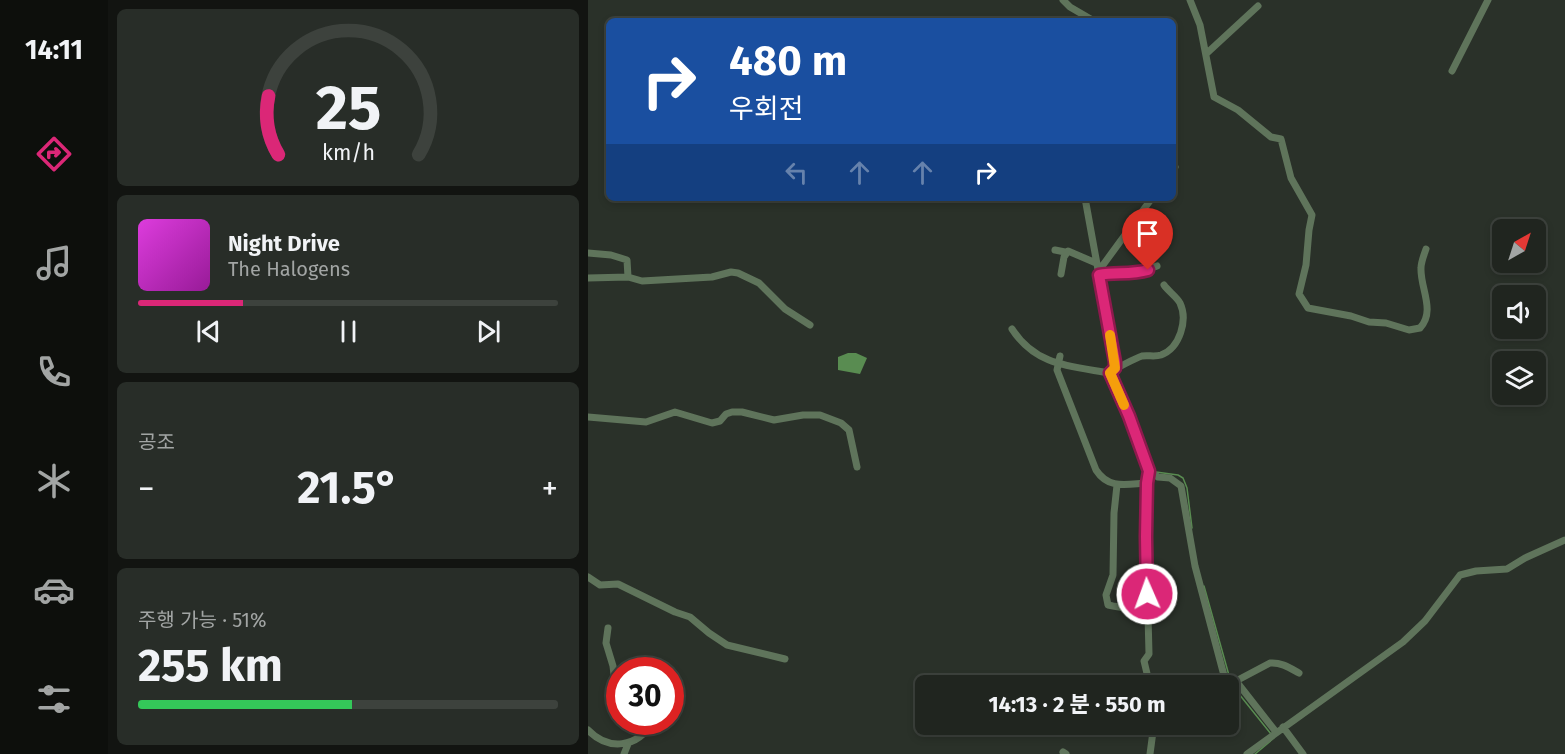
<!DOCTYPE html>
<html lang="ko">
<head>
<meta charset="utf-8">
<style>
  :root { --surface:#20251f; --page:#282d28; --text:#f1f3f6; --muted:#a2a5a4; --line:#3d423d; --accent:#db2777 }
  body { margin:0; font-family:"Fira Sans","Noto Sans KR",sans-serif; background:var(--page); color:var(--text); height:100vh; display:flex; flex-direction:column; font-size:22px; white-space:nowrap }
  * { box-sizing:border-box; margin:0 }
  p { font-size:20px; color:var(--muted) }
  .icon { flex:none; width:33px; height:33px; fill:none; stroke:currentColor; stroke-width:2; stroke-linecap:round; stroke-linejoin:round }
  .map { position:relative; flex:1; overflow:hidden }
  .details { display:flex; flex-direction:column; gap:9px; padding:9px; background:#121411; width:480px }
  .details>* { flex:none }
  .hud { position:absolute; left:18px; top:18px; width:570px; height:183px; border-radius:9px; box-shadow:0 3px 9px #0003,0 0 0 2px var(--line); background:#1a4fa0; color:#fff; overflow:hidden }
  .needle { width:39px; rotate:39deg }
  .fabs { position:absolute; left:904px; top:219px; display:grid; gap:12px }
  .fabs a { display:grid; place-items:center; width:54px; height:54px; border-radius:9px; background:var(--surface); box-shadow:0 3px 9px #0003,0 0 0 2px var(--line); font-size:30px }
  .speed { position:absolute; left:18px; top:657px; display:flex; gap:12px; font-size:30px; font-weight:700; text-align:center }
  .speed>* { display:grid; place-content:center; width:78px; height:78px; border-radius:50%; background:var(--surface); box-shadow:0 3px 9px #0003,0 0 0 2px var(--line); line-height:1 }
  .speed .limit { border:9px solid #d22; background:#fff; color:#111 }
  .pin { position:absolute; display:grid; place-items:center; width:51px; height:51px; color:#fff; margin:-62px -26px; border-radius:50% 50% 50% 0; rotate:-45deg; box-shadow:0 0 6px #0007 }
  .pin .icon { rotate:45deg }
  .me { position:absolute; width:66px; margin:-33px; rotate:358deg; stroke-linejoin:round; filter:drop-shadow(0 0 4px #0008) }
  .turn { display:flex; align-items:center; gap:21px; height:126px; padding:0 24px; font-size:27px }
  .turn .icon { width:78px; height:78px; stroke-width:2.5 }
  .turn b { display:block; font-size:42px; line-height:51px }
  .lanes { display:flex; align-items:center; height:57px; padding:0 24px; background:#0003; justify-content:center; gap:30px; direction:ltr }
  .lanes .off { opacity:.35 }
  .big { font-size:45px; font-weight:700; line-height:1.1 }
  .details .tile { flex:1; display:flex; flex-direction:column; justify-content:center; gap:9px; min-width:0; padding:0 21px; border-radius:9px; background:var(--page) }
  .details .dial { align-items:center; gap:0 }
  .dial svg { height:156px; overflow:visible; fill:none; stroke:var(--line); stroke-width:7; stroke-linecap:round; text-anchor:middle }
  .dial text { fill:var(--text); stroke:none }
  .song { display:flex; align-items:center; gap:18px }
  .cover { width:72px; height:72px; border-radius:9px; background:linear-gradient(135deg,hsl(300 70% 55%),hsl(300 70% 35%)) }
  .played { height:6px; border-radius:3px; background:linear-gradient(90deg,var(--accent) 25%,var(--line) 25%) }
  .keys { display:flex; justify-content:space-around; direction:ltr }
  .heat { display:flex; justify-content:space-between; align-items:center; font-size:33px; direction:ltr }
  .charge { height:9px; border-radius:4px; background:linear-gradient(90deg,#34c759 51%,var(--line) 0) }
  .trip { position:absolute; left:327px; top:675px; width:324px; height:60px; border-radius:9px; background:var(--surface); box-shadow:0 3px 9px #0003,0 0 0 2px var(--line); font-weight:700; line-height:60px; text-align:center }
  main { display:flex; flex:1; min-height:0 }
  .menu { display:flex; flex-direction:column; width:108px; justify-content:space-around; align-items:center; background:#0d0f0c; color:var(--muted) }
  .menu .icon { width:42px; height:42px }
  .menu .on { color:var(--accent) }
  .menu b { font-size:27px; color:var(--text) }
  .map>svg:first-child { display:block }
</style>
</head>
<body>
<main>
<nav class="menu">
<b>14:11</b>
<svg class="icon on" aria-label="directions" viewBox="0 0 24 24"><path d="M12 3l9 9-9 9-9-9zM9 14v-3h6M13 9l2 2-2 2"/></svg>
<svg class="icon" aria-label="music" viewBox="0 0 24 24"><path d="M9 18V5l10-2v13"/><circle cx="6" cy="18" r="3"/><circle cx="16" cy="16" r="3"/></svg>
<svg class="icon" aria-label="phone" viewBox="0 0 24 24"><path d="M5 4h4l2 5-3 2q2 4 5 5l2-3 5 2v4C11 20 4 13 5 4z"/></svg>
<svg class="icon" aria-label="climate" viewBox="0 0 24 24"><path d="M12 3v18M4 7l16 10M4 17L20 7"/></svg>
<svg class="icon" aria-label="car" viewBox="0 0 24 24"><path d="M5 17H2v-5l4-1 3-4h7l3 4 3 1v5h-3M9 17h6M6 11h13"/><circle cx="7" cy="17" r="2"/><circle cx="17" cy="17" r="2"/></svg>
<svg class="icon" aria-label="filters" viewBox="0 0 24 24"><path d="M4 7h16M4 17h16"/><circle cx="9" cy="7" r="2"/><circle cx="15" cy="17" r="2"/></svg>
</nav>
<section class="details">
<div class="tile dial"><svg viewBox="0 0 100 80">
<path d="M14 69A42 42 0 1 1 86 69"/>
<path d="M14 69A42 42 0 0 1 9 39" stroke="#db2777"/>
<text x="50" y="56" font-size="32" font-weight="700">25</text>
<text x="50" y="72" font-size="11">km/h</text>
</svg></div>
<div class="tile">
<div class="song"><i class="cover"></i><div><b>Night Drive</b><p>The Halogens</p></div></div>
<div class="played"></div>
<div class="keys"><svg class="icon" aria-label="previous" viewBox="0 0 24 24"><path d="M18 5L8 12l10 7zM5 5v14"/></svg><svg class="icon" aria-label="pause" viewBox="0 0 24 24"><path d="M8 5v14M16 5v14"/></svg><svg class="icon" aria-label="next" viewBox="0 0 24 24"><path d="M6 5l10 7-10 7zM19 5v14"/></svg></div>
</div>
<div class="tile"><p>공조</p>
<div class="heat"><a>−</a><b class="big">21.5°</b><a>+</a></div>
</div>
<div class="tile"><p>주행 가능 · 51%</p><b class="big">255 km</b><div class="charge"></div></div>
</section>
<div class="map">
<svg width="977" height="754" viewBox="0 0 977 754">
  <rect width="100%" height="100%" fill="#2a3129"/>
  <!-- water -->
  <path fill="#598c51" d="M260,353h8l11,5 -7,16 -22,-4v-13z"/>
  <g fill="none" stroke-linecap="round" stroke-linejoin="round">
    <!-- stream -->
    <path stroke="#598c51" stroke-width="1.5" d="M508,277l2,10
      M514,309l9,61
      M568,472l22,3 5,3 4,10 5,40
      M616,586l26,93
      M643,684l40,50
      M667,754l19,-16"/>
    <!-- minor -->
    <path stroke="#5f745b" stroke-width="7" d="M475,0l7,7 24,14
      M602,0l10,25 14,72 24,13 33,27 10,2 10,39 21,37 -3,15 -3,35 -7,29 9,14 43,8 18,6 17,1 23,7 11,-2c16,-17 0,-40 1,-60 0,-6 3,-13 5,-19
      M618,54l52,-48
      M864,71l36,-71
      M585,169l2,-2
      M497,198l14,77c21,-4 37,0 58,-9
      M546,224l16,6 7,-3 6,-6
      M467,250l10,2
      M0,253l23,2 16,5 1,17
      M510,269l5,-4 49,-67
      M473,274l3,-17 4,-6 28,12
      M511,275l16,93
      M0,278l40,-1 14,4 70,-4 19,-5 7,1 21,10 26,26 25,16
      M424,329c24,37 58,37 98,44
      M472,356l-3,14 39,100c13,20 31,14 51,13
      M522,373l19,43 20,55 -3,66 3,117 -5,7 6,25
      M522,373c4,-4 26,-15 32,-17 6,-1 13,1 19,-1 19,-7 27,-35 19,-52 -3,-6 -12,-12 -16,-18
      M0,417l58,5 29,-10 37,11 8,-2 6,-7 6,-2h10l32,8 29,-5h17l21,8 8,7 8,37
      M561,471l9,6 12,1 11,8 14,80 31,117 10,-2 40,51
      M529,485l-3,28 -1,62 -7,20 2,10 5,1 35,6
      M0,577l12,8 18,-1 57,28 15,5 19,16 18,12 58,14
      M20,628l-2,15 7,23 3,26
      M503,681l31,4h27
      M648,681l34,-18c11,-1 20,5 29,10
      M627,686l11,-3
      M695,727l20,27
      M0,730c20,21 50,18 64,-8
      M475,752l3,2
      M36,754l4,-10
      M562,754l4,-30
      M659,754l156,-112 22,-21 35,-46 16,-4 31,-2 18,-11 40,-18"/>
  </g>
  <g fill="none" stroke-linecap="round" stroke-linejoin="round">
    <defs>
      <path id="route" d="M559,594l-1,-57 1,-54 2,-12 -20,-55 -19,-43 5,-5v-6l-16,-87c17,-3 32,0 49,-5"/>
    </defs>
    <!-- route casing -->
    <use href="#route" stroke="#8e194d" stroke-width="15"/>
    <!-- route -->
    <use href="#route" stroke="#db2777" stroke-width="10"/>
    <!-- slow -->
    <path stroke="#f59e0b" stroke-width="10" d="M522,335l5,33 -5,5 14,32"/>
  </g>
</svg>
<div class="fabs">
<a><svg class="needle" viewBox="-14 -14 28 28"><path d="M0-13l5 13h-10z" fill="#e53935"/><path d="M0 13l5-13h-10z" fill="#a2a5a4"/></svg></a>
<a><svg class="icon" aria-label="sound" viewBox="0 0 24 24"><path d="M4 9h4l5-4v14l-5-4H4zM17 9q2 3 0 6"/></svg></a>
<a><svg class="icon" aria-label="layers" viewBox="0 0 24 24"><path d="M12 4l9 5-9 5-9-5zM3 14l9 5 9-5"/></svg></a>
</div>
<div class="speed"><div class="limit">30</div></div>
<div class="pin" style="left:560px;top:270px;background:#d93025"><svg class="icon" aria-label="arrive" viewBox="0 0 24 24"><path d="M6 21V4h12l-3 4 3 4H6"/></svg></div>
<svg class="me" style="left:559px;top:594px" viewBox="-20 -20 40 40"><circle r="17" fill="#db2777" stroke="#fff" stroke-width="3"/><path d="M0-11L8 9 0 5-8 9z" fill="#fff"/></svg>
<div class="trip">14:13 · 2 분 · 550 m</div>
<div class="hud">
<div class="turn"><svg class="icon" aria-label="right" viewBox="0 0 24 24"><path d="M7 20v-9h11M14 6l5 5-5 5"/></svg><div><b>480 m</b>우회전</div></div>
<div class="lanes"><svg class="icon off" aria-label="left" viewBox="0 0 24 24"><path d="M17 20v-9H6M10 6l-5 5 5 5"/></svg><svg class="icon off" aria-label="ahead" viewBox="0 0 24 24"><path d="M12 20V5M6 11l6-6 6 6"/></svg><svg class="icon off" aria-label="ahead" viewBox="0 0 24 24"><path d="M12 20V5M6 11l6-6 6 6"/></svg><svg class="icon" aria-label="right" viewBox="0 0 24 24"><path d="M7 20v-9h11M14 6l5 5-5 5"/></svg></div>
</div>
</div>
</main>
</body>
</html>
